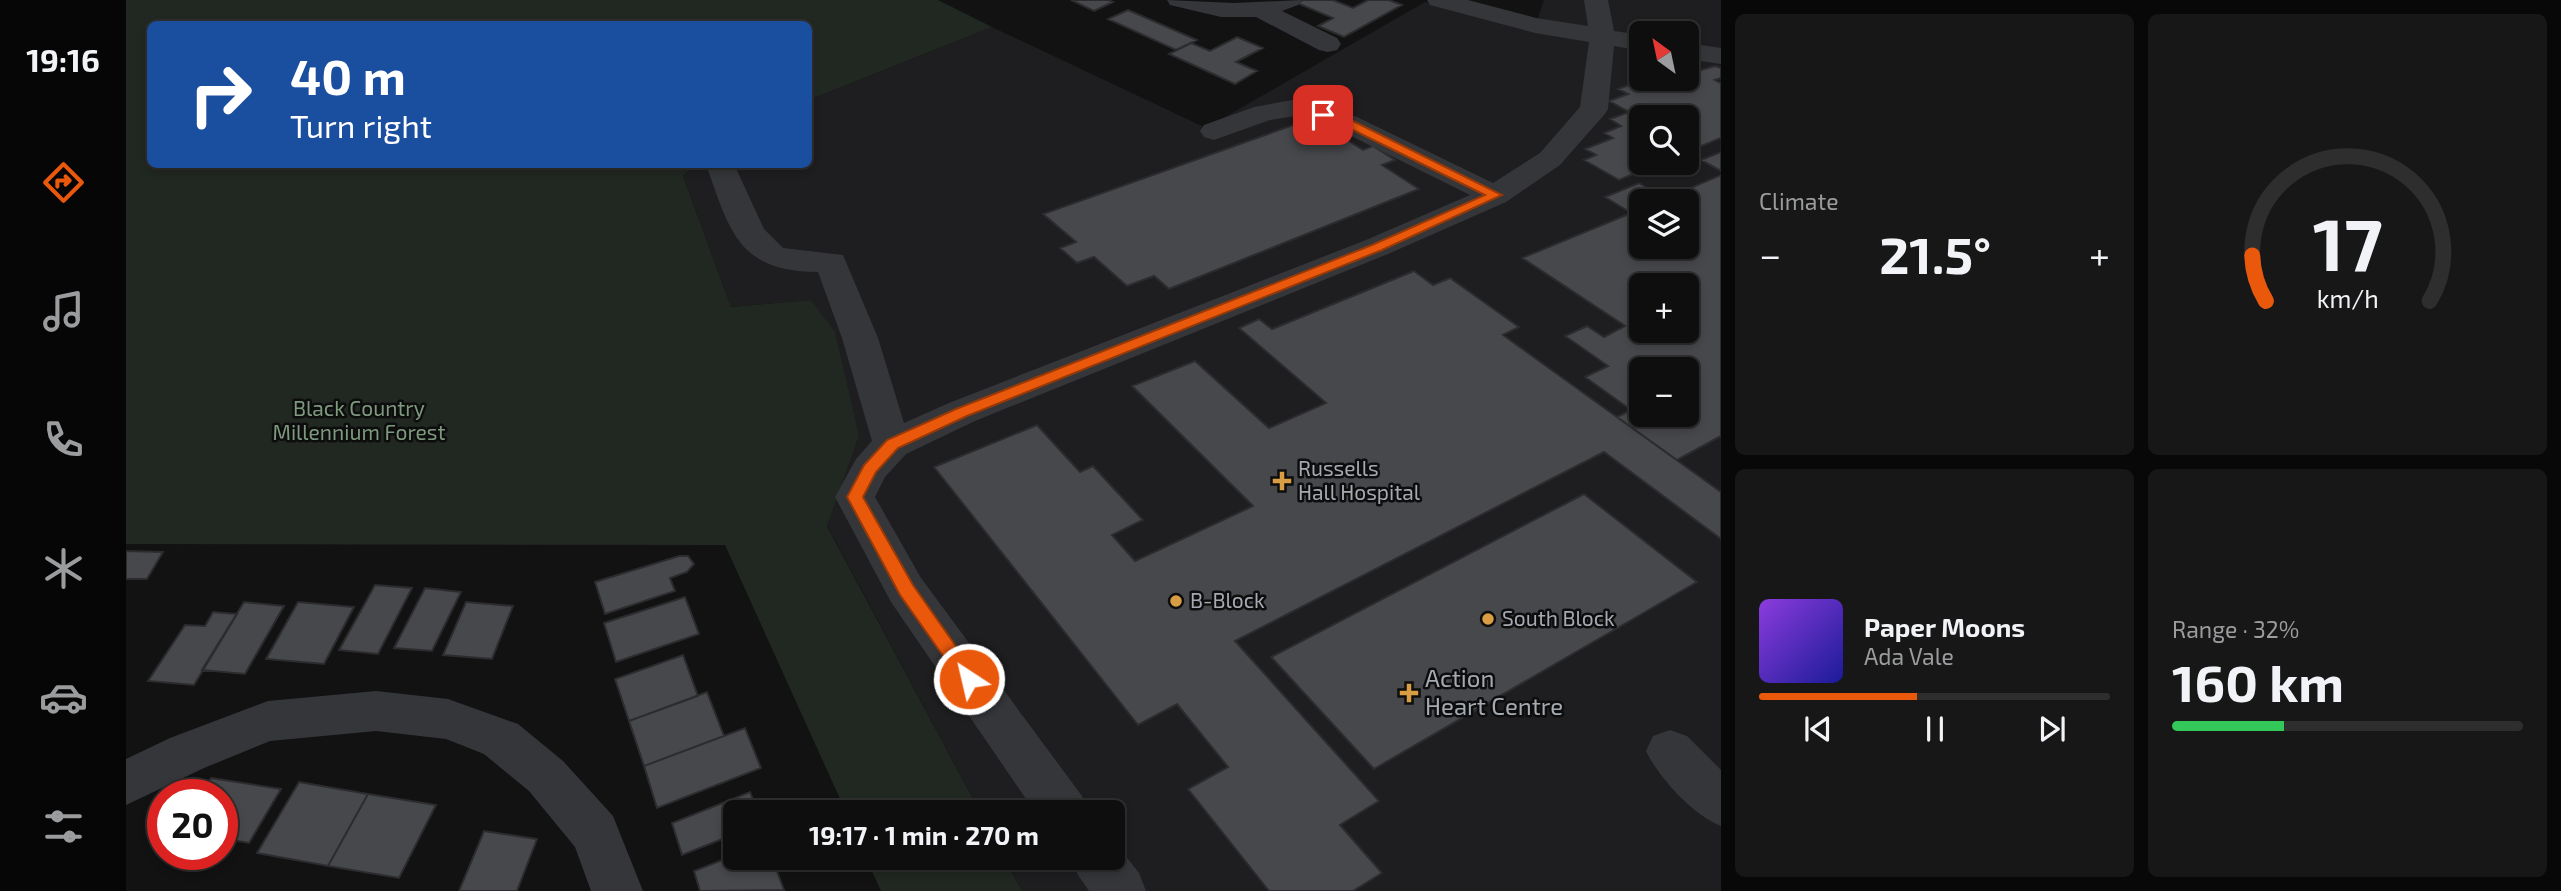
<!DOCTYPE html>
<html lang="en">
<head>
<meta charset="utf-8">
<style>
  :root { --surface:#0e0e0e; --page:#171717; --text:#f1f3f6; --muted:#9b9c9e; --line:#2e2e2e; --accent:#ea580c }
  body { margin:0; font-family:"Exo 2",sans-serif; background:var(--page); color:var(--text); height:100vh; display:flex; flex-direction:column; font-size:26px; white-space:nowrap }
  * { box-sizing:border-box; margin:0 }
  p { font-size:23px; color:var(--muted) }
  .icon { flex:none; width:38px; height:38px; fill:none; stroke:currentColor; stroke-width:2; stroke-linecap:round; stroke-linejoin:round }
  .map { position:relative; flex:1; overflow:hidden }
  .sheet { display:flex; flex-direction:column; gap:14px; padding:14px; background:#080808; width:840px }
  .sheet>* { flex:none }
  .hud { position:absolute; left:21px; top:21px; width:665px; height:147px; border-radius:10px; box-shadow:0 4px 10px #0003,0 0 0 2px var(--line); background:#1a4fa0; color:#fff; overflow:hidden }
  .needle { width:46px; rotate:327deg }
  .tools { position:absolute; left:1503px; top:21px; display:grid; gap:14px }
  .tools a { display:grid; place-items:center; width:70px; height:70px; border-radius:10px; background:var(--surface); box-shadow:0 4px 10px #0003,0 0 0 2px var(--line); font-size:35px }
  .speed { position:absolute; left:21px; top:779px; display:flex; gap:14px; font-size:35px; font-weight:700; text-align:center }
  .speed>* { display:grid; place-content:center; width:91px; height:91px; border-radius:50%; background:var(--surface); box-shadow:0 4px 10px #0003,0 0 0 2px var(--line); line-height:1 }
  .speed .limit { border:10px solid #d22; background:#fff; color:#111 }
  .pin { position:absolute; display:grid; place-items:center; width:60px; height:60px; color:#fff; margin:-30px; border-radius:14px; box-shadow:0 4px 10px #0006 }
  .me { position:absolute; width:77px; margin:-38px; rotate:325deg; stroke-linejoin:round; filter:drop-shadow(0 0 5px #0008) }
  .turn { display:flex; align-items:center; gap:24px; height:147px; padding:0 28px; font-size:32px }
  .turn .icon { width:91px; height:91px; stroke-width:2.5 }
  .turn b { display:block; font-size:49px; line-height:60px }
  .big { font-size:52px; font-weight:700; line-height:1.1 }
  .sheet .tile { flex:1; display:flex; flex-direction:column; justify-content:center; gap:10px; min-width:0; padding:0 24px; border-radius:10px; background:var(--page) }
  .sheet .dial { align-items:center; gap:0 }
  .dial svg { height:182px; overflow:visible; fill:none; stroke:var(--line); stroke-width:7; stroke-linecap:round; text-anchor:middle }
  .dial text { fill:var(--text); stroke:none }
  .song { display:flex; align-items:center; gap:21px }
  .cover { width:84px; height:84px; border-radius:10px; background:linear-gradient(135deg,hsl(270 70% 55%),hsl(240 70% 35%)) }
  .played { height:7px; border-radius:4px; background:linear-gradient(90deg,var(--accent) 45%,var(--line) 45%) }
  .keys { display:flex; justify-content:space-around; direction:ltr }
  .heat { display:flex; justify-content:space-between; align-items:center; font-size:38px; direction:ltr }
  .charge { height:10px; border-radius:5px; background:linear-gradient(90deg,#34c759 32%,var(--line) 0) }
  .sheet .tiles { flex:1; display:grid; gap:14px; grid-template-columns:repeat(2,1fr) }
  .trip { position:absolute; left:597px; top:800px; width:402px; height:70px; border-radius:10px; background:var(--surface); box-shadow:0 4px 10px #0003,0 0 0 2px var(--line); font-weight:700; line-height:70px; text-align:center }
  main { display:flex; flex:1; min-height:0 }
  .tab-bar { display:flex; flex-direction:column; width:126px; justify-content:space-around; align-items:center; background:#060606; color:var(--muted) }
  .tab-bar .icon { width:49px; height:49px }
  .tab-bar .active { color:var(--accent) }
  .tab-bar b { font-size:32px; color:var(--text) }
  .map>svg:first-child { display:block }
</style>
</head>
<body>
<main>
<nav class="tab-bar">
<b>19:16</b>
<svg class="icon active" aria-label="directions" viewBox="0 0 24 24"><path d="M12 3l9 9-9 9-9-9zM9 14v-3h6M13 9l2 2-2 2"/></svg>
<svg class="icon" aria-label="music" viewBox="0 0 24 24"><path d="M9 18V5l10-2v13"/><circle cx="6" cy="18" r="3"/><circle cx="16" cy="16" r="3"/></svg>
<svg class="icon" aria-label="phone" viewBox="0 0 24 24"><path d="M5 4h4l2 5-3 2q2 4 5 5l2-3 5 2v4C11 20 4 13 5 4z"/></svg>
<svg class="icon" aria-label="climate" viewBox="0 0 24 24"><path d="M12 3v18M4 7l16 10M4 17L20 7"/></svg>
<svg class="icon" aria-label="car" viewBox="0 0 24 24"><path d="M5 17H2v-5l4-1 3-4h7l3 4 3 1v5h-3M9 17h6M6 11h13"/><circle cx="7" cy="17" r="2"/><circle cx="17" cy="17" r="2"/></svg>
<svg class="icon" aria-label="filters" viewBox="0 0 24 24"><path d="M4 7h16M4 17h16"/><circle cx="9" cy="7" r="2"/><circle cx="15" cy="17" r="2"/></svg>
</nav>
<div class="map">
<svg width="1595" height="891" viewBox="0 0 1595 891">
  <rect width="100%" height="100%" fill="#121213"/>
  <!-- built -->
  <path fill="#1e1e20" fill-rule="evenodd" d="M1418,0h177v891h-699l-18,-33h109v-46h-133l-153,-287 32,-89 -48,-136 -80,7 -48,-131 13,-11 112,-1 1,-64 183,-73 214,101 219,-126 92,20 21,-4zM1516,33h45v46h-45zM1516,117h45v46h-45zM1516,201h45v46h-45zM1516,285h45v46h-45zM1516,369h45v46h-45z"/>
  <!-- green -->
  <path fill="#212721" d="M0,0h812l54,27 -183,73 -1,-76h-658v140l546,1 -13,11 48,131 80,-7 24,32 24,104 -32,90 153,286h-134l-121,-267 -599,-1z
    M740,858h138l18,33h-141z"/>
  <!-- building -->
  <path fill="#46484b" stroke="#2c2c2f" stroke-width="2" fill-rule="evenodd" d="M945,0h37l5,2 -19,9z
    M1177,0h30l20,8 15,-8h21l13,5 -58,32 -26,-11 15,-8 -36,-15z
    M1002,10l69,30 -21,10 -68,-31z
    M1111,37l26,11 -27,14 21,9 -22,13 -66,-30 22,-11 19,8z
    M1589,66l6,2v10l-6,2 6,3v55l-34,14v-35h-45v46h18l-41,17 -35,-20 12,-5 -11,-6 28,-11 -9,-5 17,-7 -11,-7 19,-7 -20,-11 19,-7 -10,-5 27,-10h42v-5z
    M1187,118l50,32 10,-4 22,14 -13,5 37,24 -250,100 -15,-13 -27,10 -33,-29 -17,6 -17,-15 16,-6 -33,-28z
    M1595,152v19l-20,-11z
    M1595,175v261l-44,24 -60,-43 14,-7 -46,-33 23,-11 -43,-30 22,-10 17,11 21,-11 -103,-68 109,-45 -26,-16 34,-14 26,16zM1516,201h45v46h-45zM1516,285h45v46h-45zM1516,369h45v46h-45z
    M1288,271l19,14 17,-7 69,49 -16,8 218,157v47l-117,-87 -369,189 144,160 -39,24 42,48 -29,18h-84l-81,-102 40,-22 -51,-63 -39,21 -204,-258 103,-42 43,47 13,-6 50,54 -31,15 23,26 118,-55 -121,-120 63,-25 74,67 57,-25 -87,-75 20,-9 13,10z
    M1458,494l113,88 -323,187 -103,-112z
    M0,551l37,1 -16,27h-21z
    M553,556h9l6,8 -7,8 -17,6 5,13 -70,23 -10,-32z
    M249,585l37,3 -34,66 -39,-4z
    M299,588l36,4 -29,59 -38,-3z
    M559,597l14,37 -83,28 -12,-39z
    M118,602l40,4 -39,68 -43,-4z
    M172,602l56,5 -30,57 -58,-5z
    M340,602l47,4 -21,53 -49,-4z
    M87,612l24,2 -43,71 -46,-4 37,-56 20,1z
    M557,655l15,41 -69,25 -14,-42z
    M581,692l17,44 -80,30 -15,-45z
    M619,728l16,40 -104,40 -13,-42z
    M85,778l70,11 -32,54 -27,-5v-44h-21z
    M173,782l69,12 -40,72 -71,-13z
    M624,792l8,20h-23v22l-53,21 -10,-32z
    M242,794l68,11 -37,73 -71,-12z
    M358,831l53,8 -20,52h-58z
    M609,855v3h37l12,32 -84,1 -6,-20z"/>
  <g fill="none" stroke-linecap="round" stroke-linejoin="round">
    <!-- minor -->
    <path fill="#353639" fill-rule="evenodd" d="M1041,0l67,3 67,-3 -3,5 -16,6 55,27 4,6 -4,6 -9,2 -9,-2 -63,-33h-35l-51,-12z
      M1301,0h41l68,18 52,8 -4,-26h24l6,31 28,4v16l-28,-5 -6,63 -4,6 -44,50 -54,37 -118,52 -413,167 -69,33 -21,23 -10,20 46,81 161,218 7,16h-54l-144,-210 -56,-105 21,-38 16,-18 -30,-103 -24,-66c-77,-1 -87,-36 -110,-102l4,-6h22l30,65 19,19 60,7 35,83 26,85 45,-20 417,-163 104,-45 -133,-66 -41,-13 -26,4 -56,20 -10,-3 -4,-6 4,-6 50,-18 44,-8 59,18 136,66 47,-30 40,-46 9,-65 -54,-9 -105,-28z
      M1561,43l34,5v16l-34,-5z
      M250,691l72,8 70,25 45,37 50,55 30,75h-52l-16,-44 -46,-56 -45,-37 -38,-15 -70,-8 -106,10 -66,27 -78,37v-46l44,-21 98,-37z
      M1544,730l17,6 34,34v56c-28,-11 -62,-48 -75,-75l7,-15z
      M987,840l26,33 7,18h-57l-11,-16 -7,-17h42z"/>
  </g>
  <!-- route -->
  <path fill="#ea580c" stroke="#983908" stroke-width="2" d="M1197,112l28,8 151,75 -120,55 -415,166 -69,32 -22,24 -13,25 50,88 66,94 -3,5 -7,3 -6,-3 -63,-89 -53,-98 17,-32 23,-25 69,-31 416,-164 113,-50 -142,-70 -24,-7v-5z"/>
  <!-- markers -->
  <g fill="#d99e43" stroke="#0d0d0e" stroke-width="2.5">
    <path d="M1152.5 470.5h7v7h7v7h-7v7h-7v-7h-7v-7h7z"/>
    <circle cx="1050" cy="601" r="7"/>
    <circle cx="1362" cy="619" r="7"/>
    <path d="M1279.5 682.5h7v7h7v7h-7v7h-7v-7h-7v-7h7z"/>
  </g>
  <g text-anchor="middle" stroke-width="5" stroke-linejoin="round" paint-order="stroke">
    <!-- park labels -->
    <g font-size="21" fill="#7e9a7e" stroke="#0d0d0e">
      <text x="233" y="416">Black Country<tspan x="233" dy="24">Millennium Forest</tspan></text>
    </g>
    <!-- poi labels -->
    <g font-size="21" fill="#a5aab2" stroke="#0d0d0e" text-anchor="start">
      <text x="1172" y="476">Russells<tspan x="1172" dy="24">Hall Hospital</tspan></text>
      <text x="1064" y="608">B-Block</text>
      <text x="1376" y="626">South Block</text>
    </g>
    <!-- near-poi labels -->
    <g font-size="24" fill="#a5aab2" stroke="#0d0d0e" text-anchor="start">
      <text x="1299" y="687">Action<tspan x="1299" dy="28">Heart Centre</tspan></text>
    </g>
  </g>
</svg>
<div class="tools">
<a><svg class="needle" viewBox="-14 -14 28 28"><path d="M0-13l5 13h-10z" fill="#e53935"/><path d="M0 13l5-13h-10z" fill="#9b9c9e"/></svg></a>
<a><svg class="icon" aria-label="search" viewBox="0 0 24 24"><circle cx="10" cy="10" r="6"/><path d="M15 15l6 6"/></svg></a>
<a><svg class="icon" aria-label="layers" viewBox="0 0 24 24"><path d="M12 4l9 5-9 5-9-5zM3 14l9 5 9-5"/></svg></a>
<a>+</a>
<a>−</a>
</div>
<div class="speed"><div class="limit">20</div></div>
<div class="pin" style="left:1197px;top:115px;background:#d93025"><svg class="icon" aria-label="arrive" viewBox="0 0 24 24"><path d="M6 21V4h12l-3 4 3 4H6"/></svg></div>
<svg class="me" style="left:843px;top:679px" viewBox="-20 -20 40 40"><circle r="17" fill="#ea580c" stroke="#fff" stroke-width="3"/><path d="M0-11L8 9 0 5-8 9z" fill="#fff"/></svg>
<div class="trip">19:17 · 1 min · 270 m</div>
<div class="hud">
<div class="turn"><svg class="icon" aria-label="right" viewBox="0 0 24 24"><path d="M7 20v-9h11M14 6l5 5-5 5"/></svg><div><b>40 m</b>Turn right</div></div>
</div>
</div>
<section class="sheet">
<div class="tiles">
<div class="tile"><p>Climate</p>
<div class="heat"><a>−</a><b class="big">21.5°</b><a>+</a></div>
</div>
<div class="tile dial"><svg viewBox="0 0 100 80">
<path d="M14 69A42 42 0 1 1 86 69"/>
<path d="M14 69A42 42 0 0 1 8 49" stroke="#ea580c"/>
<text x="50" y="56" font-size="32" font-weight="700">17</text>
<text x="50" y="72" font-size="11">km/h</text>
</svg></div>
<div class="tile">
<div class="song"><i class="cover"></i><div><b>Paper Moons</b><p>Ada Vale</p></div></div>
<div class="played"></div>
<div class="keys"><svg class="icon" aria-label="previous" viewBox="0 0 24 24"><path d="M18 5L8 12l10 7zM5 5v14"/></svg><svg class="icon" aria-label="pause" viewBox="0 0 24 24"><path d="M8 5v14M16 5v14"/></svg><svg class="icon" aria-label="next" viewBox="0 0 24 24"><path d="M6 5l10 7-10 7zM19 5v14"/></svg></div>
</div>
<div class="tile"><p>Range · 32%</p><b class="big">160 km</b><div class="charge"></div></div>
</div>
</section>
</main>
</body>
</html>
